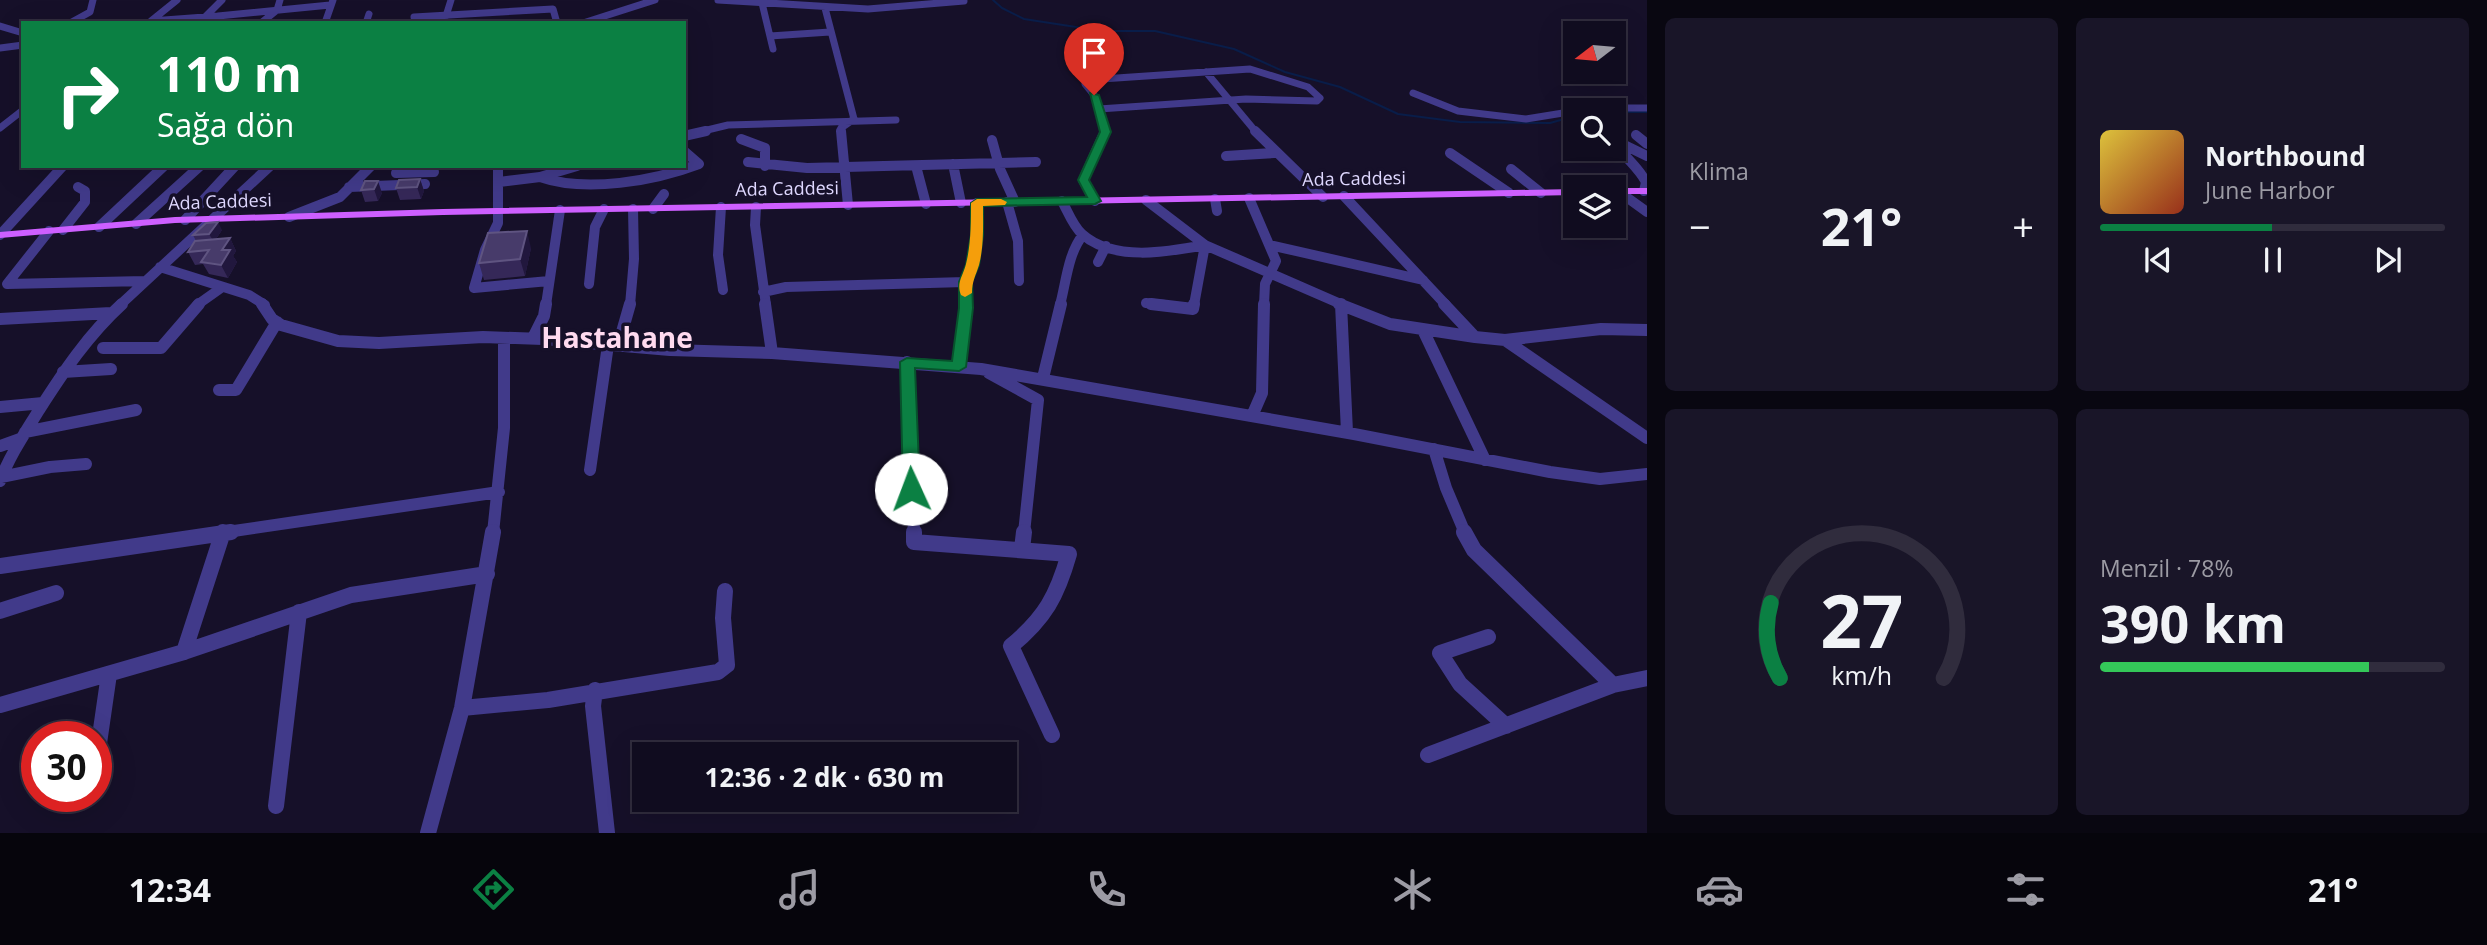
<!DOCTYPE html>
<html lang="tr">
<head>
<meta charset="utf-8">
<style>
  :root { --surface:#100c1f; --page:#191528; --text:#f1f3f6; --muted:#9c9ba4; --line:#302c3d; --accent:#0b8043 }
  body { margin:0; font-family:"Open Sans",sans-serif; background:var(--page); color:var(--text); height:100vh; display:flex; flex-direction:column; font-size:26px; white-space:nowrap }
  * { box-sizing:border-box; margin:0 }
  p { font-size:23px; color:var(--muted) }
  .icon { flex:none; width:38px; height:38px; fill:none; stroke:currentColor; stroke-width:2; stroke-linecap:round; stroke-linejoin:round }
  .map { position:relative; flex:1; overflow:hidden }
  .side { display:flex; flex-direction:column; gap:18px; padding:18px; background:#090711; width:840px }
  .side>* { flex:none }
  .guide { position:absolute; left:21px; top:21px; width:665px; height:147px; border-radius:0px; box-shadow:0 7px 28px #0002,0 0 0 2px var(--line); background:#0b8043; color:#fff; overflow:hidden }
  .needle { width:46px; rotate:254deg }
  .controls { position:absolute; left:1563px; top:21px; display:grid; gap:14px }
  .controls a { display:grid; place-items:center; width:63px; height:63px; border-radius:0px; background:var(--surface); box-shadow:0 7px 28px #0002,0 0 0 2px var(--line); font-size:35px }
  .speed { position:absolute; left:21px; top:721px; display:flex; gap:14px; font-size:35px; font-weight:700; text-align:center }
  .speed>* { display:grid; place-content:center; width:91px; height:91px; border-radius:50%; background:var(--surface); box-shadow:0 7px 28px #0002,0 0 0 2px var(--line); line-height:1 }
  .speed .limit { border:10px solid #d22; background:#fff; color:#111 }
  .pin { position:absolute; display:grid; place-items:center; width:60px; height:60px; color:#fff; margin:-72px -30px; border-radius:50% 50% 50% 0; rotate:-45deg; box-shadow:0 0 7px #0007 }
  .pin .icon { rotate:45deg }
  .me { position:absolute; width:77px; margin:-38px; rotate:358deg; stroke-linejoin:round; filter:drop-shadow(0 0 5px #0008) }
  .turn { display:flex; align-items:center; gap:24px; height:147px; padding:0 21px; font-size:32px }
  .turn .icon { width:91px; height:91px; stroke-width:2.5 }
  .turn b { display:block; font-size:49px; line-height:60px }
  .big { font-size:52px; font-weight:700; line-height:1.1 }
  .side .card { flex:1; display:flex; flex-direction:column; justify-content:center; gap:10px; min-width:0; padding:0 24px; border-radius:10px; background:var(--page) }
  .side .dial { align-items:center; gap:0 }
  .dial svg { height:182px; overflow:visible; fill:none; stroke:var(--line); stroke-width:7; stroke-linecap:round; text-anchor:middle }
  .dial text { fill:var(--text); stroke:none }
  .song { display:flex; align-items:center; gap:21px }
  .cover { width:84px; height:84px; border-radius:10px; background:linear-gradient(135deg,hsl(50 70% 55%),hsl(10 70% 35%)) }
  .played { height:7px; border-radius:4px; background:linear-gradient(90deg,var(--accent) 50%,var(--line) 50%) }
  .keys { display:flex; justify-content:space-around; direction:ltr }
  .heat { display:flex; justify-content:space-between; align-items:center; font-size:38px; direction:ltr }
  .charge { height:10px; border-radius:5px; background:linear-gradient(90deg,#34c759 78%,var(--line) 0) }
  .side .tiles { flex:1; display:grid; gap:18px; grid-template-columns:repeat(2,1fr) }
  .trip { position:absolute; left:632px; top:742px; width:385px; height:70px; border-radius:0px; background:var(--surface); box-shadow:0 7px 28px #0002,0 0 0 2px var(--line); font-weight:700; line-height:70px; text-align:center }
  .dock { display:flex; height:112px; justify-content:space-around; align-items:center; background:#06050c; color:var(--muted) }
  .dock .icon { width:49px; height:49px }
  .dock .active { color:var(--accent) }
  .dock b { font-size:32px; color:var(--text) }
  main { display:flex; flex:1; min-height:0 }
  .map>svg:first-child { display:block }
</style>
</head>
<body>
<main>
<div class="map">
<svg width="1647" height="833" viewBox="0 0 1647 833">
  <rect width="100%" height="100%" fill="#161029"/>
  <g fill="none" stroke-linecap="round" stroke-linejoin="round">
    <!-- stream -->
    <path stroke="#091d49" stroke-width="2" d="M993,0l9,8 22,11 78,12h53l79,18 51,23 55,15 58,27 62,8 90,1 25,-7
      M1614,112h33"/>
    <!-- minor-far3 -->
    <path stroke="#413a8a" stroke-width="7" d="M177,0l-26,21 67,-5
      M718,0l150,9 96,-8
      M762,3l11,46
      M825,8l29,111 -13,9v4
      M446,16l5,-16
      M205,17l17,-17
      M414,17l139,-8 4,14
      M70,23l20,-11 3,-12
      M208,23l10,-7 112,-11
      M261,23l16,-13 3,-10
      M325,23l8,-23
      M366,23l3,-9
      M583,23l72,-23
      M0,26l23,7
      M770,36l60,-4
      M0,48l23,-3
      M1206,72l50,60
      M1413,93l45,18 68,8 68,-11h53
      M1099,109l147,-10 71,2 3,-3 -12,-11 -58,-18 -163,11 -2,4 9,11 11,37
      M0,128l23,-18
      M699,132l29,-7 168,-5"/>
    <!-- minor-far2 -->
    <path stroke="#413a8a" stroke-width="10" d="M841,131l7,74
      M1255,131l68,66
      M1636,135l11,9
      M684,136l22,-5
      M741,139l24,9v18
      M992,140l8,29 15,33
      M1450,153l59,40
      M1226,156l48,-3
      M748,162l59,6 229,-6
      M953,164l8,39
      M498,166v57l-13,27 -11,38 75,-7
      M916,166l10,38
      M1511,169l30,24
      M396,173l38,-1
      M540,177c46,16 114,4 159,-13l-15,-13
      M499,182l41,-5 37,-11
      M349,187l76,-3
      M1618,191l29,21
      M1644,191l2,-9c-8,-16 -24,-26 -32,-42l33,16
      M1344,196l102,109
      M1249,198l27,63 -11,23 -1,21
      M1215,199l2,12
      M1146,200l59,45 138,60
      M1062,201c6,11 11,25 20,33 31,28 86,18 123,11l-11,60
      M1095,201l-12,-21 22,-49
      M1007,202l11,39 1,40
      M721,207l-3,48 5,35
      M756,207l-1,18 11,80
      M653,209l11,-15
      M289,217l51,-20 31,-31
      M185,220l50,-54
      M136,224l64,-58
      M99,227l65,-61
      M63,230l22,-28v-11l-7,-4
      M49,231l-42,53 138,-3
      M0,235l63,-69
      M1270,245l153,35
      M1098,262l8,-16
      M160,267l89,28 16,10
      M589,284l6,-57 9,-18
      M763,292l23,-5 179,-5
      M1146,303l19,2
      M120,305l150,-139
      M197,305l24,-17
      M546,305l14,-95
      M630,305l4,-46 -1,-50
      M966,305l-1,-23 7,-17 5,-30v-32
      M1060,305c6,-22 8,-52 23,-70"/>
    <!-- minor-far1 -->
    <path stroke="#413a8a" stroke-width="12" d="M262,304l10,15 9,6 57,16 41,2 104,-6 60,2 127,11 102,3 209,16 373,65 196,38 50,7 47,-5
      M765,304l7,49
      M1151,304l42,5 1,-5
      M1339,304l51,20 85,13
      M1341,304l6,128
      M1444,304l31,33 30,3 142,98
      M0,319l111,-6
      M1423,330l62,130
      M533,338l11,-22 2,-12
      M1505,340l96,-11 46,1
      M618,346l12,-42
      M103,348h58l38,-44
      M907,362l7,171
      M959,367l7,-63
      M63,372l48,-3
      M989,373l49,27 -14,133
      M1043,378l18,-74
      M219,390h17l41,-68
      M0,407l43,-4
      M1252,416l10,-23 2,-89
      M25,432l111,-22
      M0,446l20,-7
      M1434,449l12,39 19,45
      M590,470l18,-125
      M1,477l49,-10 36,-3
      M0,481c10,-26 25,-48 39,-71 25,-39 49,-75 83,-106
      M220,533l279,-41
      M493,533l11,-105v-90"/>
    <!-- minor -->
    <path stroke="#413a8a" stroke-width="16" d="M914,532v10l155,12c-12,42 -24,64 -58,92l41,89
      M1022,549l2,-17
      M0,566l231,-34
      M0,611l56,-18
      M1488,637l-48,16 20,31 46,42
      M184,652l39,-120
      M1613,685l34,-7
      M595,690l-2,16 14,127
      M0,705l184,-53 167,-57 136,-21
      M462,708l86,-8 170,-28 9,-7 -4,-47 2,-27
      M1428,755l185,-70 -139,-135 -10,-18
      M97,757l12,-83
      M276,806l23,-194
      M428,833l34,-125 31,-176"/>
    <!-- major -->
    <path fill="#cd5fff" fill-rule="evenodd" d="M1614,188h33v6h-33z
      M1575,189v6l-1132,20 -268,8 -175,15v-6l175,-15 268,-8z"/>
  </g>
  <!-- wall -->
  <path fill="#352858" d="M420,179l4,12 -3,8 -21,1 -4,-12z
    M365,181l17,12 -4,8 -13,1 -4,-12z
    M222,230l-6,9 14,-1 6,13 -3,5 4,6 -9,16 -19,-4 -6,-10 -8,1 -7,-13 8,-11 -3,-6z
    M531,248l-6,28 -41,4 -5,-17z"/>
  <!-- shaded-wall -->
  <path fill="#21173d" d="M420,179l4,12 -3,8 -4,-12z
    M378,181l4,12 -4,8 -4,-12z
    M218,222l4,8 -8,12 -5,-8z
    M527,231l4,17 -6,28 -5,-17z
    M230,238l6,13 -3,5 4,6 -9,16 -7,-13 1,-15z"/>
  <!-- building -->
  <path fill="#473b6a" stroke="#5f5481" stroke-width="2" d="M420,179l-3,8 -21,1 3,-8z
    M365,181h13l-4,8 -13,1z
    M218,222l-9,12 -16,1 13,-12z
    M527,231l-7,28 -41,4 9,-30z
    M230,238l-8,12h8l-9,15 -20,-3 8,-12 -21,2 7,-11z"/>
  <!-- route -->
  <path fill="#0b8043" stroke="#07532c" stroke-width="2" d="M1090,93l9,2 12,37 -22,48 12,21 -6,3 -112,2v29l-4,30 -7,17 1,26 -7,59 -7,4 -44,-3 5,121 -3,5h-12l-2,-5 -3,-127 7,-4 45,3 7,-53v-26l7,-17 5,-30v-32l6,-4 110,-2 -9,-17 22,-48z"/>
  <!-- slow -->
  <path fill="#f59e0b" d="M1001,199l6,3 -2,3 -22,1c0,20 1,40 -4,59 -3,10 -7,16 -7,28l-7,4 -4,-2c-5,-12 2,-19 5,-31 5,-20 5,-41 5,-61l6,-4z"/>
  <g text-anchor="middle" stroke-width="7" stroke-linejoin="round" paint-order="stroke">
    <!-- far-street labels -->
    <g font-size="18" fill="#dfd8ff" stroke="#161029">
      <text transform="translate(1354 179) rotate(-1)" y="6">Ada Caddesi</text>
      <text transform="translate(787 189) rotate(-1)" y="6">Ada Caddesi</text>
      <text transform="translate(220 202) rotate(-2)" y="6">Ada Caddesi</text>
    </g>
    <!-- district labels -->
    <g font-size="28" font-weight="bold" fill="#ffdaef" stroke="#161029">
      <text x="617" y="348">Hastahane</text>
    </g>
  </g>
</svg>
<div class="controls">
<a><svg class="needle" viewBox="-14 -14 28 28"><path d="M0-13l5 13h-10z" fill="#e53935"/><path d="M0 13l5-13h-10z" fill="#9c9ba4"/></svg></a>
<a><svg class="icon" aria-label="search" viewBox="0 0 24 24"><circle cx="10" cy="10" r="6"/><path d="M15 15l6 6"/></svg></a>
<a><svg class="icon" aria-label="layers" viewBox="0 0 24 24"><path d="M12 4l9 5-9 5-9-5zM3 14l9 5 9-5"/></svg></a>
</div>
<div class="speed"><div class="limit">30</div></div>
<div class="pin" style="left:1094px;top:95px;background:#d93025"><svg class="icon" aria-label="arrive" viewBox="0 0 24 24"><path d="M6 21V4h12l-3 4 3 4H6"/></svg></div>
<svg class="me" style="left:911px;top:489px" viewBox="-20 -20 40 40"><circle r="19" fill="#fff"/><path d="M0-13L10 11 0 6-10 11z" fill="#0b8043"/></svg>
<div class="trip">12:36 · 2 dk · 630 m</div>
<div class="guide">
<div class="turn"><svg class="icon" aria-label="right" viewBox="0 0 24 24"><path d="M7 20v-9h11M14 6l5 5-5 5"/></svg><div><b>110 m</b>Sağa dön</div></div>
</div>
</div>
<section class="side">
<div class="tiles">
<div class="card"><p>Klima</p>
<div class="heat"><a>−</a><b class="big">21°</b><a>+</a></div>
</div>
<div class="card">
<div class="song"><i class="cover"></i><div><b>Northbound</b><p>June Harbor</p></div></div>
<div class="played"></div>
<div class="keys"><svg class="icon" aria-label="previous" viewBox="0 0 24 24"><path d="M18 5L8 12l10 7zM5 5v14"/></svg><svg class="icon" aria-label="pause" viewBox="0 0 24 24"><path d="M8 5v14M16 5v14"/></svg><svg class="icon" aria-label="next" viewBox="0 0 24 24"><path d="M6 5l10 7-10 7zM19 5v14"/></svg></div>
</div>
<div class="card dial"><svg viewBox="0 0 100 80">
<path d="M14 69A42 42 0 1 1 86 69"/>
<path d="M14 69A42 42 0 0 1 10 36" stroke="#0b8043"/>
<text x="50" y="56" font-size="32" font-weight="700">27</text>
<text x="50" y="72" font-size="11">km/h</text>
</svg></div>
<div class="card"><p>Menzil · 78%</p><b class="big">390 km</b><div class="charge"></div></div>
</div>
</section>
</main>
<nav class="dock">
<b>12:34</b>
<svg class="icon active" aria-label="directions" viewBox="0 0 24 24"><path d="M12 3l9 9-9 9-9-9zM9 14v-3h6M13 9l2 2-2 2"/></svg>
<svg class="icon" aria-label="music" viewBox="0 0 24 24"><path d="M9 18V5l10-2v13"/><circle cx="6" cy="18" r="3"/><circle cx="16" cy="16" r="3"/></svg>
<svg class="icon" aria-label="phone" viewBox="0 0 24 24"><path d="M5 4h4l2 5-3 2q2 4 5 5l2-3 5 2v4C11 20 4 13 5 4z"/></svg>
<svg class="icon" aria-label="climate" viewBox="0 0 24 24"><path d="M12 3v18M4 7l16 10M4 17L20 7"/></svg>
<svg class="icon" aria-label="car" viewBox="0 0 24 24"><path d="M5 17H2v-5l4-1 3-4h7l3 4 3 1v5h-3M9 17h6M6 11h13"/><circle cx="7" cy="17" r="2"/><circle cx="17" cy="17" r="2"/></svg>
<svg class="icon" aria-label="filters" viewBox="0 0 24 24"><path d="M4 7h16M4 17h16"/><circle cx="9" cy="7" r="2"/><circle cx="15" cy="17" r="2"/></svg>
<b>21°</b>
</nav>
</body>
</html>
